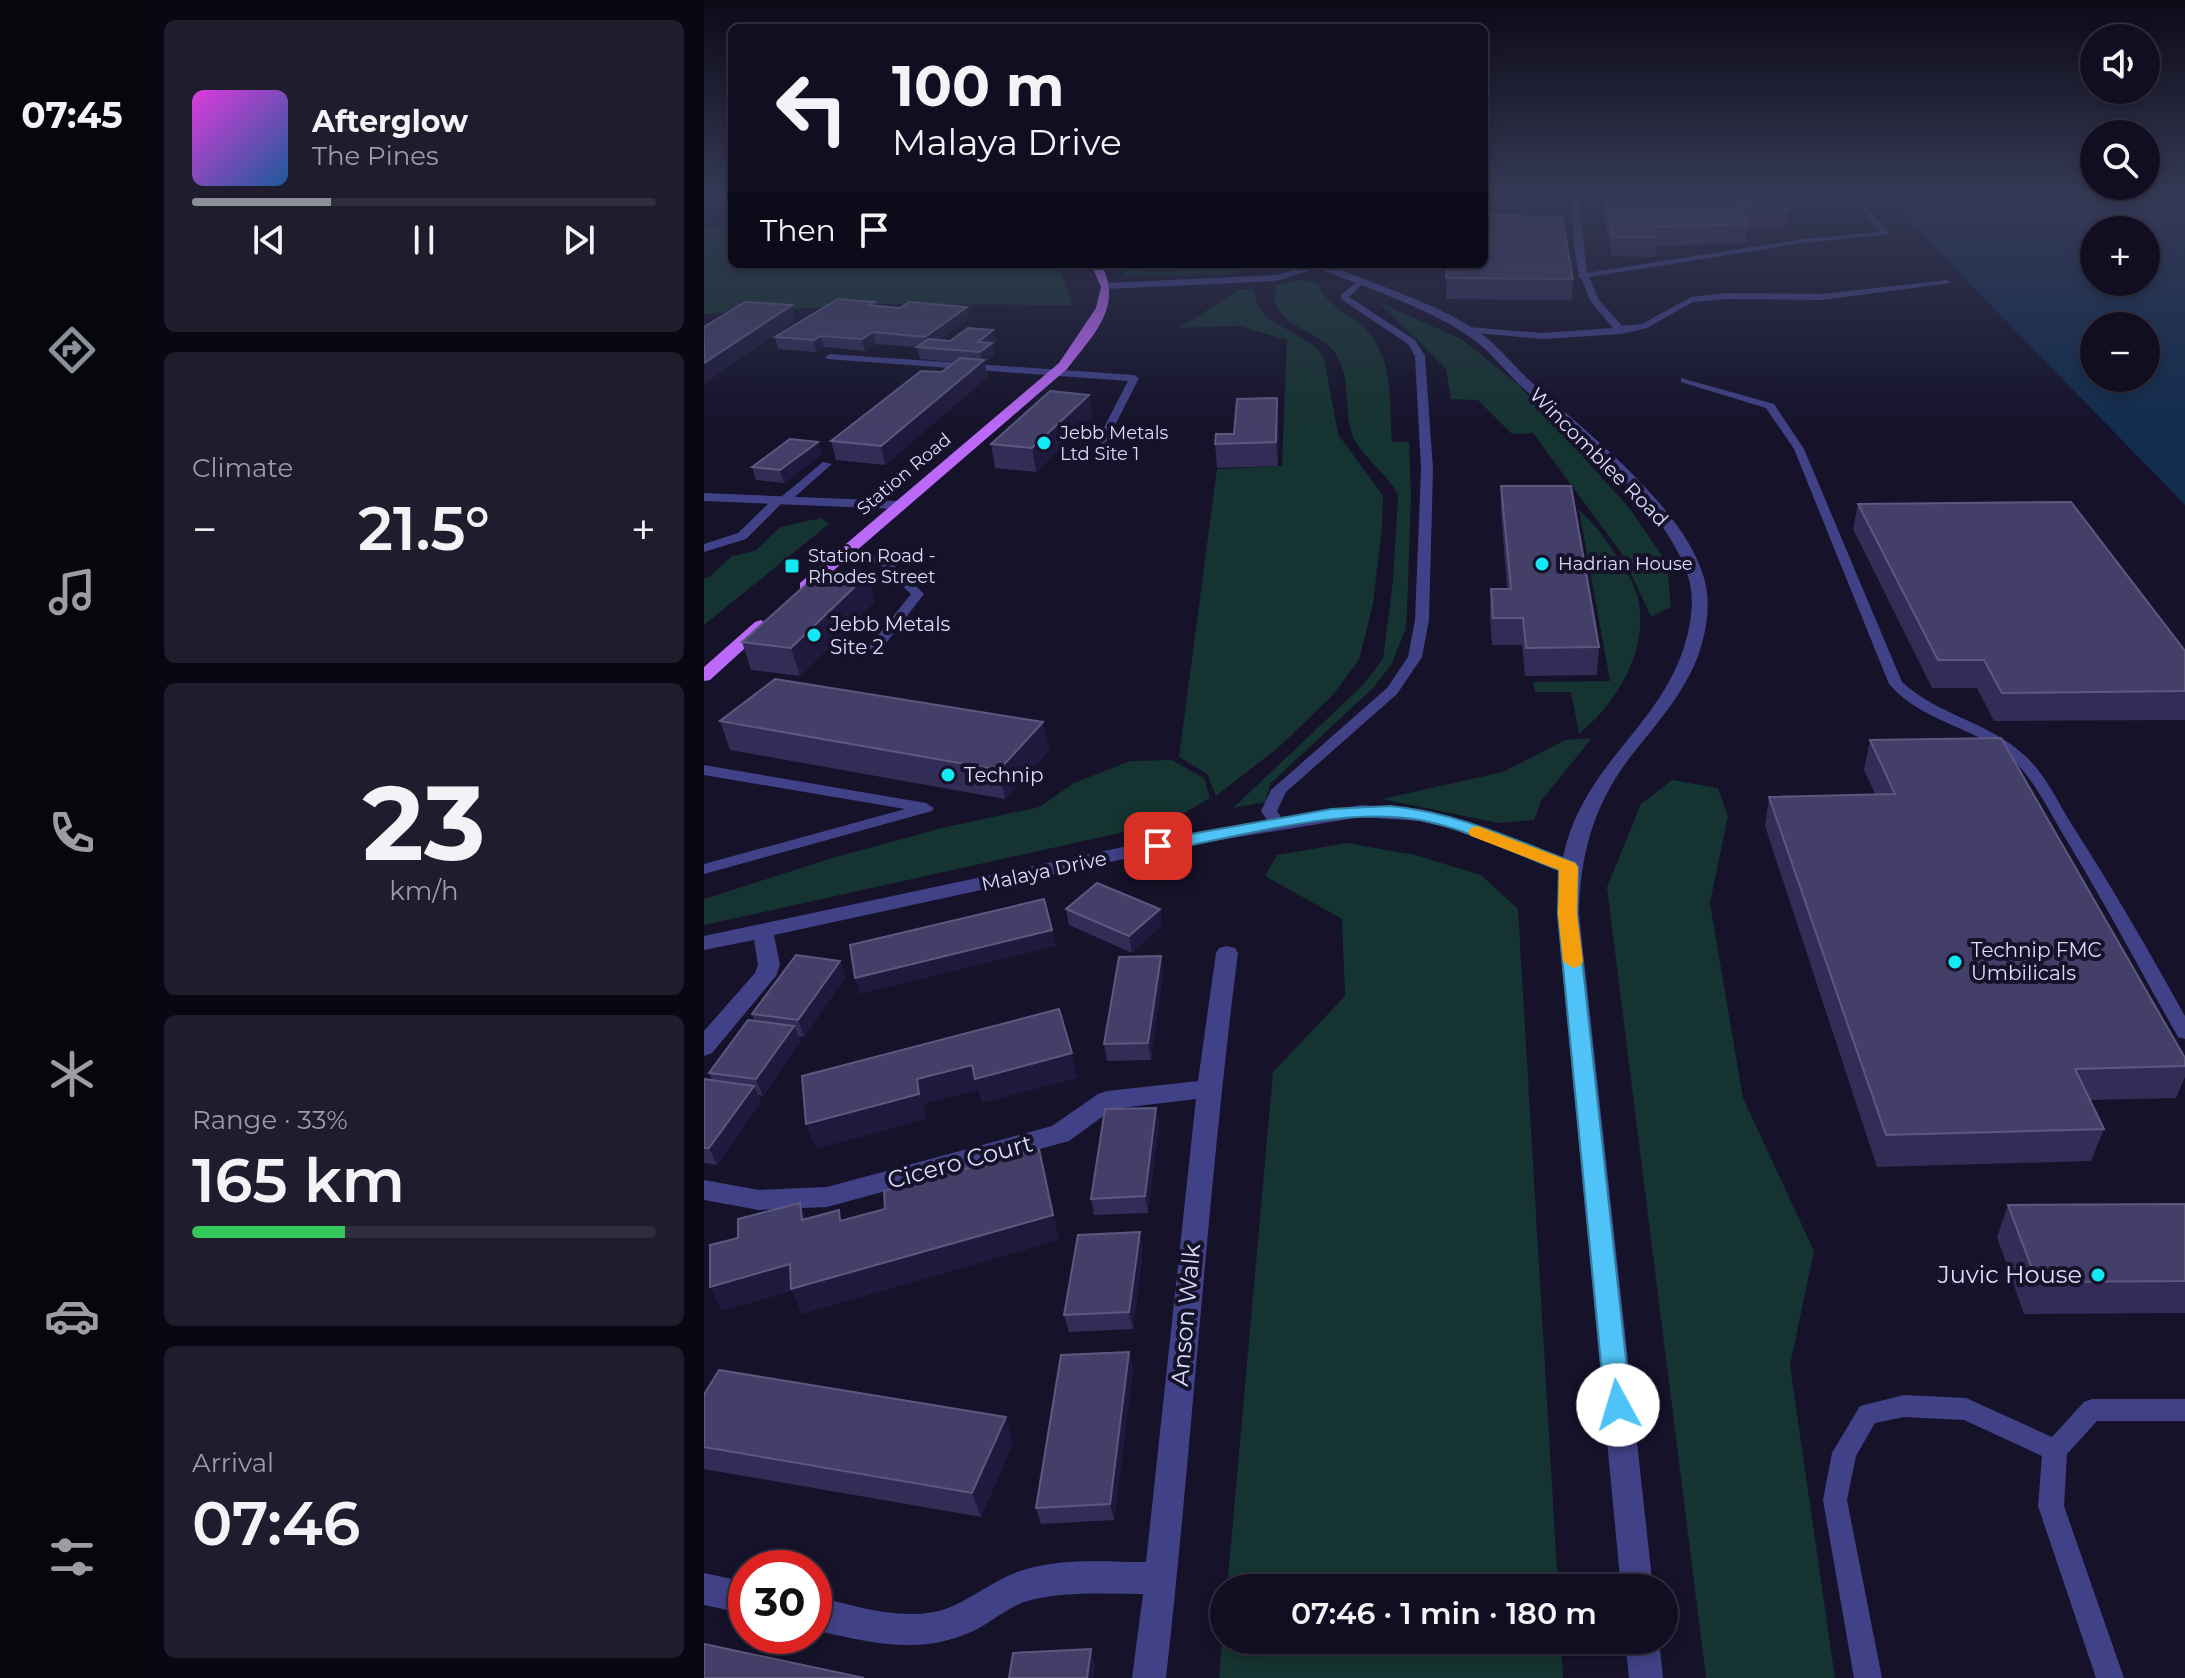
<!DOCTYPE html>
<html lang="en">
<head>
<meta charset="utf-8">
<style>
  :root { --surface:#100e20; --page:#1e1c2d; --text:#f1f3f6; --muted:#9c9ca5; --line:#302e3e; --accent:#8c9099 }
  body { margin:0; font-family:Montserrat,sans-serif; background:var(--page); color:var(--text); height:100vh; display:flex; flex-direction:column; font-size:30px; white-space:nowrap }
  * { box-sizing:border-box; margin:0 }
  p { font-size:26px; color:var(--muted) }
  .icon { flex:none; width:44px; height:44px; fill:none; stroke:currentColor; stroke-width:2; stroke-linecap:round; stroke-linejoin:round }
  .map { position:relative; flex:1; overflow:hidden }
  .panel { display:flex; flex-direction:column; gap:20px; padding:20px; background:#090812; width:560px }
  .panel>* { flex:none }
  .banner { position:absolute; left:24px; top:24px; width:760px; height:244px; border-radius:12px; box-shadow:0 4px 12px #0003,0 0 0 2px var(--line); background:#100e20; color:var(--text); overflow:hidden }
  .tools { position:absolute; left:1376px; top:24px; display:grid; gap:16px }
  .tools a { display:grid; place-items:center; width:80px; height:80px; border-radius:50%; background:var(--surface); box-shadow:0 4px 12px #0003,0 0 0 2px var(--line); font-size:40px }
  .speed { position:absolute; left:24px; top:1550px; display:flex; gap:16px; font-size:40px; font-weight:700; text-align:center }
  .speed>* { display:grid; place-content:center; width:104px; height:104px; border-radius:50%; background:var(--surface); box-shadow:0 4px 12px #0003,0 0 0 2px var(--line); line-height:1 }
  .speed .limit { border:12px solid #d22; background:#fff; color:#111 }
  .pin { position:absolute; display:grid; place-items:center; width:68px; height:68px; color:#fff; margin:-34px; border-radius:16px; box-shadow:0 4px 12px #0006 }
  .me { position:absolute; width:88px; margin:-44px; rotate:354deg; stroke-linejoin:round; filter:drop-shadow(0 0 6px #0008) }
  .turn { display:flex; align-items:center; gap:28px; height:168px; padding:0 32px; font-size:36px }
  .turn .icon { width:104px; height:104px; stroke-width:2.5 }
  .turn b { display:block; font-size:56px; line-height:68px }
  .then { display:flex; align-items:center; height:76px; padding:0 32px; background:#0003; gap:16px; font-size:30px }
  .big { font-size:60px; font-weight:600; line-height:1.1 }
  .panel .widget { flex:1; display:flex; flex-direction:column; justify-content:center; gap:12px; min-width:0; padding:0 28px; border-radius:12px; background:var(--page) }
  .panel .dial { align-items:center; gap:0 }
  .dial b { font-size:104px; line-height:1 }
  .song { display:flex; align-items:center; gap:24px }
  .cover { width:96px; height:96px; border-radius:12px; background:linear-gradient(135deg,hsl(300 70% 55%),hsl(210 70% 35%)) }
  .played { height:8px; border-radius:4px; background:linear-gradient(90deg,var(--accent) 30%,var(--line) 30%) }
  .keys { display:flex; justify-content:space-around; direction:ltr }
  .heat { display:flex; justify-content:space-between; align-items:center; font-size:44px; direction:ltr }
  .charge { height:12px; border-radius:6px; background:linear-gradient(90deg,#34c759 33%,var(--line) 0) }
  .trip { position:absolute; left:506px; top:1574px; width:468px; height:80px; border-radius:40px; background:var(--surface); box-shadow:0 4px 12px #0003,0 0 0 2px var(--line); font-weight:600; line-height:80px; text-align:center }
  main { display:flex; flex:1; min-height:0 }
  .menu { display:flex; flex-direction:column; width:144px; justify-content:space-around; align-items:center; background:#06060d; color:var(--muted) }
  .menu .icon { width:56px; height:56px }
  .menu .selected { color:var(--accent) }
  .menu b { font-size:36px; color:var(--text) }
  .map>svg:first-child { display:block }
</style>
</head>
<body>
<main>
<nav class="menu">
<b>07:45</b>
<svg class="icon selected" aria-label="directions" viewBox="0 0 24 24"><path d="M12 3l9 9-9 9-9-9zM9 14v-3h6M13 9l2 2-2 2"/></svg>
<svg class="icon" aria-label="music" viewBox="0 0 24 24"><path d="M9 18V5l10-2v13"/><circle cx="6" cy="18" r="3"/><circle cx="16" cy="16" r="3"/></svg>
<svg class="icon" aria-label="phone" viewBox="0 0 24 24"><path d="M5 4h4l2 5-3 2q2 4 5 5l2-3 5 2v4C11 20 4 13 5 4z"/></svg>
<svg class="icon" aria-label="climate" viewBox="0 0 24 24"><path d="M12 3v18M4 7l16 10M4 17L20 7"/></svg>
<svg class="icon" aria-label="car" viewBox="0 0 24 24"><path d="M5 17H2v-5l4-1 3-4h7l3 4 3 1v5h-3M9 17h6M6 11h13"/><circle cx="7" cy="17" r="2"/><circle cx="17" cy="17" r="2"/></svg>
<svg class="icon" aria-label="filters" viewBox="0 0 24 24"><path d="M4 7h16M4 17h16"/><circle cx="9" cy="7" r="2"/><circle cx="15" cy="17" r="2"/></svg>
</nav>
<section class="panel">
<div class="widget">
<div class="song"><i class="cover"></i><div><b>Afterglow</b><p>The Pines</p></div></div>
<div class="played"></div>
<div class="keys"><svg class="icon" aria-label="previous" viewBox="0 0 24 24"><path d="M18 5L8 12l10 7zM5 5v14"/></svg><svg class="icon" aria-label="pause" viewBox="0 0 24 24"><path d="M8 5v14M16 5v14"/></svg><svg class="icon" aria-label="next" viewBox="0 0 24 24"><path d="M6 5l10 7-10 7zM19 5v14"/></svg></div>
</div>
<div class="widget"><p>Climate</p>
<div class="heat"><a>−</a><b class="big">21.5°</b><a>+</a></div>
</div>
<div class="widget dial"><b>23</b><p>km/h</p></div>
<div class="widget"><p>Range · 33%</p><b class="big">165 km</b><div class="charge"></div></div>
<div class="widget"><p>Arrival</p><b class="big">07:46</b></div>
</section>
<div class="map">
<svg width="1481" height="1678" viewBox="0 0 1481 1678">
  <rect width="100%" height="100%" fill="#15122a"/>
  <!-- green -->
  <path fill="#153330" d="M9,228h19v36h323l8,13 9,28 -193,-1 -175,10v-85z
    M415,264h26l3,8 82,-4 11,3 -13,4 -103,1z
    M593,280l21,3c11,29 34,28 52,51 24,29 19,72 22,108h17l2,54 -4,116 -2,19 -14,34 -18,23 -102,95 -6,19 -32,6 130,-123 20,-26 10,-78 5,-86c-11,-23 -40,-40 -47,-64 -7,-26 0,-55 -16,-78 -14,-21 -46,-23 -58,-45 -4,-9 0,-16 -1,-23z
    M536,289h13l6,19 9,10 48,29 8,11 14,76 45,62 -1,32 -9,76 -14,56 -27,36 -53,51 -63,49 -9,-22 -28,-17 38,-288 65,-3 5,-126 -48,-14 -60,2z
    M675,302l84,38 57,46 110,123 37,54 4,44 -20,10 -29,-63 -89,-121 -21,1 -34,-34 -27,-1 -5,-30z
    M875,510c13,11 23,24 32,38 10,14 23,33 27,50 11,52 -20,104 -59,136l-8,-42h-36l-2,-10 77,-1z
    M117,518l8,6 -125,101v-47h4l24,-22 23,-5 25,-24z
    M888,738l-51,63 -7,19 -36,3 -116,-24 121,-27 62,-32z
    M468,760l32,18 6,20 -41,24 -465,103v-26l128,-41 110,-30 97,-21 35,-24 56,-22z
    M968,780l46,8 10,28 -18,87 33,195 71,153 -24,114 45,313h-129l-99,-791 34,-83z
    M643,843l68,12 66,20 37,34 40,679h-331l46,-516 72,-76 -3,-77 -77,-43 12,-21z
    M520,1620v20h337l2,38h-344z"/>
  <!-- water -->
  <path fill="#122c4e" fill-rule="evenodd" d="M1180,195h301v310zM1390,230h52v52h-52zM1390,326h52v52h-52z"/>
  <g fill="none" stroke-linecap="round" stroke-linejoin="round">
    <!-- service -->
    <path fill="#404186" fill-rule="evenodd" d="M867,195h7l9,78 216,-34 77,-7 -30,-37h7l33,39 -87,9 -214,34 10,23 23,26 20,-2 49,-27 35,-4 96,1 125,-14 4,3 -129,17 -96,-1 -33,3 -46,26 -26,6 -78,5 -78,-7 -2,-2 5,-3 75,6 70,-5 -22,-26 -10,-24 -4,-2 2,-2 -4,-21z
      M1106,195h6l4,5 -7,2z
      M655,280l4,3 -14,14 66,43 10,16 8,113 -4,151 -7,37 -25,37 -111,98 -9,19 8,12 -8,5 -6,-2 -10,-15 10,-21 116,-102 21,-31 7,-37 6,-151 -6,-113 -7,-12 -67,-45v-4z
      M126,354l304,21 5,3 -32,63 -5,3 -5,-3 31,-60 -301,-22 -2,-2z
      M977,378l93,26 30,45 98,233c36,33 86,40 121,72 22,19 34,47 49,71 40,62 77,126 113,191v23l-7,-2c-37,-65 -72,-132 -111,-196 -16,-26 -29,-55 -50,-77 -36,-37 -94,-40 -128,-80l-95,-235 -28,-41 -85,-26z
      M119,462l9,2 -43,38 -7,1 -36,36 -42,13v-8l34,-11 36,-35 7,-1z
      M136,551l47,7 37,36 -45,58 -5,1 -7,-4 44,-55 -32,-30 -43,-6v-6z
      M0,765l222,38 8,5 -2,3 -228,63v-10l201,-55 -201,-34z
      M1200,1395l62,3 86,39 32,-35 8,-3h93v22h-88l-30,33 -3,52 60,172h-28l-58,-172 4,-50 -78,-36 -60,-3 -29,6 -19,33 -9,44 35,178h-28l-31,-178 9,-47 28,-47z"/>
    <!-- minor -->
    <path fill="#404186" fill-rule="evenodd" d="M463,264h10l2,3 -5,3z
      M614,264h8c50,21 105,37 150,66 20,13 35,33 53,50 54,50 155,126 175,198 8,27 2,58 -8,83 -15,36 -41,65 -65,95 -37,48 -51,98 -52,158l74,674h-32l-64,-674 4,-43 -108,-42 -33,-8 -59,-4 -177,29 -410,89 6,30 -4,11 -64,77 -8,3v-25l51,-58 3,-8 -4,-25 -50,10v-14l480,-102 177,-29 59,4 47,12 96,36c20,-92 93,-127 120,-207 8,-24 13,-53 4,-77 -27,-74 -111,-135 -167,-188 -18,-17 -32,-37 -53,-50 -45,-30 -99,-46 -149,-67z
      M523,946l8,2 3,5c-31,241 -45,484 -72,725h-34l11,-84c-37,0 -76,-3 -112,6 -22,5 -39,23 -60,32 -54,24 -102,10 -157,-2v-34c43,10 96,29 139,10 26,-12 48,-31 77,-38 37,-10 78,-6 116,-6l50,-463 -83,10 -44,32 -242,66 -68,3 -55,-10v-20l55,10 68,-3 225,-61 46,-32 9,-3 91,-10 18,-128 3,-5z
      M0,1573l42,9v32l-42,-9z
      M921,1640h34l4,38h-34z"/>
    <!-- tertiary -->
    <path fill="#404186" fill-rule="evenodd" d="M611,264h17l-56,17 -170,8 -5,-3 5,-3 170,-8z
      M0,493l193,8 7,4 -7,4 -193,-8z"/>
    <!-- primary -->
    <path fill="#ba69f8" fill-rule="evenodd" d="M387,264h10c23,43 -8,71 -34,105l-255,220h-12v-6l259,-220 37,-55 5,-21z
      M57,620l8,5 -2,3 -57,52 -6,1v-14l51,-45z"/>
  </g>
  <!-- wall -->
  <path fill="#322c57" d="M11,195h17v4l-16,-1z
    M896,195h210l-2,9h-23l3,5 -3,19h-37l-2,15 -90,3 -1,11 -43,-1z
    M743,264l126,15 -1,21 -126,-1z
    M171,306l94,12 -30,22 57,1 -4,3 2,11 -9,7 2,15 -102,88 -49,-5 -5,-19 111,-69 13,-10 -35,-3 -3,-12 -41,-3 -11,7 -41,-4 -8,5 -38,-3 -3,-12z
    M385,395l3,23 -56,54 -41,-4 -4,-24z
    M575,421l-1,45 -61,2 -2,-24 19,-10z
    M114,442l3,13 -37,28 -28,-3 -4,-13z
    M797,486l98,161 -2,28 -72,1 -3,-31h-30l-2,-29 1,-27h16l-6,-77z
    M1154,504l327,147v69l-191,1 -17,-33h-45l-79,-159z
    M171,601l-75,75 -49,-6 -9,-28z
    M16,721l323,1 6,29 -44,48 -275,-49z
    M1166,740l315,318v19l-9,21 -86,2 14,29 -13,32 -214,6 -112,-341 4,-29 106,-3 -11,-24z
    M362,909h94l2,16 -30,28 -63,-28z
    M136,961l5,16 -41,60 -6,-1 2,6 -37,54 -5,-1 3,7 -44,63 -13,-2v-84l8,1 -3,-7 45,-52 -2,-7z
    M459,972l-12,88 -44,1 -3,-17z
    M452,1108l3,16 -11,89 -54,2 -3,-16z
    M1481,1204v109l-161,1 -27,-77 11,-32z
    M439,1249l-10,80 -64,3 -5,-17z
    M425,1352l4,16 -19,152 -73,4 -5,-16z
    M0,1393l309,49 -32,75 -277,-48z"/>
  <!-- shaded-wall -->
  <path fill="#1f1a3d" d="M88,305l4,16 -92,63v-21z
    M263,307l2,11 -41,30 -3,-11z
    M289,330l3,11 -4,3 2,11 -9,7 2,15 -102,88 -4,-19 101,-84 -4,-20z
    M169,332l3,12 -11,7 -3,-12z
    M117,336l3,11 -8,5 -2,-12z
    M385,395l3,23 -56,54 -4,-24z
    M573,398l2,23 -1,45 -2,-24z
    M114,442l3,13 -37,28 -4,-13z
    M164,574l7,27 -75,75 -9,-28z
    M339,722l6,29 -44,48 -6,-29z
    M456,909l2,16 -30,28 -3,-17z
    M348,930l4,16 -196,48 -5,-16z
    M457,956l2,16 -12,88 -3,-17z
    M136,961l5,16 -41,60 -6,-17z
    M90,1026l6,16 -37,54 -7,-17z
    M368,1053l5,25 -95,25 -4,-13 -54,14 2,15 -110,30 -10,-25 111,-45 55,-14z
    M50,1086l7,16 -44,63 -8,-17z
    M452,1108l3,16 -11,89 -3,-17z
    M335,1149l20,91 -257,74 -10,-23 -70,20 -12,-24z
    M96,1203l10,24 -8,-7z
    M436,1232l3,17 -10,80 -4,-17z
    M425,1352l4,16 -19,152 -4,-16z
    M302,1417l7,25 -32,75 -9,-24z
    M387,1649l4,16 -1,13h-7z"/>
  <!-- building -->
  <path fill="#443f68" stroke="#5c5880" stroke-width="2" d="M901,195h131l13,29 -94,3 1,10h-43z
    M1039,195h37l8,14h-39z
    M780,215l78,2 11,62 -127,-1 1,-14h37z
    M134,299l36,3 -6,3 32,3 9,-6 58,5 -42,30 -52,-5 -11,7 -41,-3 -7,4 -39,-3z
    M41,302l47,3 -88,58v-36z
    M264,328l25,2 -15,12 14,1 -12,9 -63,-5 11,-8 22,2z
    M256,358l24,2 -103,86 -50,-5 90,-70 21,1z
    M346,391l39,4 -57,53 -41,-4z
    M573,398l-1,44 -61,2 1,-10h18l3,-35z
    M86,439l28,3 -38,28 -28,-3z
    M797,486h70l28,161 -73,1 -3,-30h-30l-2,-29h20z
    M1367,502l114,149v40l-183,2 -18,-33h-46l-80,-156z
    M118,570l46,4 -77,74 -49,-6z
    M71,679l268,43 -44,48 -279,-49z
    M1297,738l184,320v8l-110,3 29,60 -218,6 -117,-338 126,-3 -25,-54z
    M393,883l63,26 -31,27 -63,-27z
    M340,899l8,31 -197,48 -5,-33z
    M92,955l44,6 -42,59 -46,-6z
    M457,956l-13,87 -44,1 15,-87z
    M355,1009l13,44 -97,26 -3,-14 -55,14 2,15 -113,30 -4,-48z
    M44,1020l46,6 -38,53 -47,-6z
    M0,1079l50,7 -45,62h-5z
    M452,1108l-11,88 -54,3 14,-90z
    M335,1149l14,66 -262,74 -1,-25 -80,23v-42l28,-7v-19l62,-16 2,17 37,-10 1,11 45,-12 -1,-18z
    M1481,1204v77l-148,1 -29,-77z
    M436,1232l-11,80 -65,3 14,-80z
    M425,1352l-19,152 -74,4 25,-153z
    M15,1370l287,47 -34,76 -268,-46v-54h1z
    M0,1644l160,34h-160z
    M387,1649l-4,29h-78l4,-25z"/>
  <!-- sky -->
  <linearGradient id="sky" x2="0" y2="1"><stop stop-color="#0c0a17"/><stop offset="0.45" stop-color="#353955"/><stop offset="1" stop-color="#353955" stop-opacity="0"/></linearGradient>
  <rect width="1481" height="430" fill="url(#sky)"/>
  <!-- route -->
  <path fill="#4fc3f7" stroke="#337fa1" stroke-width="2" d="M686,806c66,6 125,34 185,57l3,4 -1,47 54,491 -3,8 -10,4 -10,-4 -3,-8 -47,-491 1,-44c-45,-17 -91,-41 -139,-50 -77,-14 -184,17 -262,32l-9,-6 9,-6 173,-31z"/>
  <!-- slow -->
  <path fill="#f59e0b" d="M773,826l98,37 3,4 -1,47 6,47 -3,5 -7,2 -10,-7 -5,-47 1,-44 -88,-34 -3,-4 3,-4z"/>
  <!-- markers -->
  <g fill="#12e9f3" stroke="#15122a" stroke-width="3">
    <circle cx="340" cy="443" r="8"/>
    <circle cx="838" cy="564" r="8"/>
    <rect x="80" y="558" width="16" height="16" rx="4"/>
    <circle cx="110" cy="635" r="8"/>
    <circle cx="244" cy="775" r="8"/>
    <circle cx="1251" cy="962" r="8"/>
    <circle cx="1394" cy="1275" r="8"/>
  </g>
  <g text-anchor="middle" stroke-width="8" stroke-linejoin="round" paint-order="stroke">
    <!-- far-poi labels -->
    <g font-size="18" fill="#dedcfd" stroke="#15122a" text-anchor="start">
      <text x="356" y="439">Jebb Metals<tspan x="356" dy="21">Ltd Site 1</tspan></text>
      <text x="104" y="562">Station Road -<tspan x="104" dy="21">Rhodes Street</tspan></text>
      <text x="854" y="570">Hadrian House</text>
    </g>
    <!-- far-street labels -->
    <g font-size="18" fill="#dedcfd" stroke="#15122a">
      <text transform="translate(200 474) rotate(-40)" y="6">Station Road</text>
    </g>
    <!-- street labels -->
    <g font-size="20" fill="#dedcfd" stroke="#15122a">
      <text transform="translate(895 457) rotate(45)" y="7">Wincomblee Road</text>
      <text transform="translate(340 871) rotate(-12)" y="7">Malaya Drive</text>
    </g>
    <!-- poi labels -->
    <g font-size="20" fill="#dedcfd" stroke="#15122a" text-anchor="start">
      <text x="126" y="631">Jebb Metals<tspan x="126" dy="23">Site 2</tspan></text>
      <text x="260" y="782">Technip</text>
      <text x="1267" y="957">Technip FMC<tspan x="1267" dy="23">Umbilicals</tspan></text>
    </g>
    <!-- near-street labels -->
    <g font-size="24" fill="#dedcfd" stroke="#15122a">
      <text transform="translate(256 1162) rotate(-15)" y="8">Cicero Court</text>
      <text transform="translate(482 1315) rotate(-85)" y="8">Anson Walk</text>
    </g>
    <!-- near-poi labels -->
    <g font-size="24" fill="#dedcfd" stroke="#15122a" text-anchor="end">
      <text x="1378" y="1283">Juvic House</text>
    </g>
  </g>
</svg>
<div class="tools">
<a><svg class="icon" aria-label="sound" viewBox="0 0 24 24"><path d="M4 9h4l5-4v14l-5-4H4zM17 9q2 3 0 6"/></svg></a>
<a><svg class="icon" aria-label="search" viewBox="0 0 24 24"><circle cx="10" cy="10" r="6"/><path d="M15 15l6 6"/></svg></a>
<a>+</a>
<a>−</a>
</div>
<div class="speed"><div class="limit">30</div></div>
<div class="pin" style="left:454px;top:846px;background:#d93025"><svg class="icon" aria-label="arrive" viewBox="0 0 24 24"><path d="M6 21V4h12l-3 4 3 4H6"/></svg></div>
<svg class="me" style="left:914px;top:1405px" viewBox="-20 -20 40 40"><circle r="19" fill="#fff"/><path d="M0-13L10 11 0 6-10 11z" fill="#4fc3f7"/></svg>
<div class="trip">07:46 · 1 min · 180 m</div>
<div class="banner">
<div class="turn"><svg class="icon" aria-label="left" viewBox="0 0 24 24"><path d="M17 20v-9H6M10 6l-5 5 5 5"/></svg><div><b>100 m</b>Malaya Drive</div></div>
<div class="then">Then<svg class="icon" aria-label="arrive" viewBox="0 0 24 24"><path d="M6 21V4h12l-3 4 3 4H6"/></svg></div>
</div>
</div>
</main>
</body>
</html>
